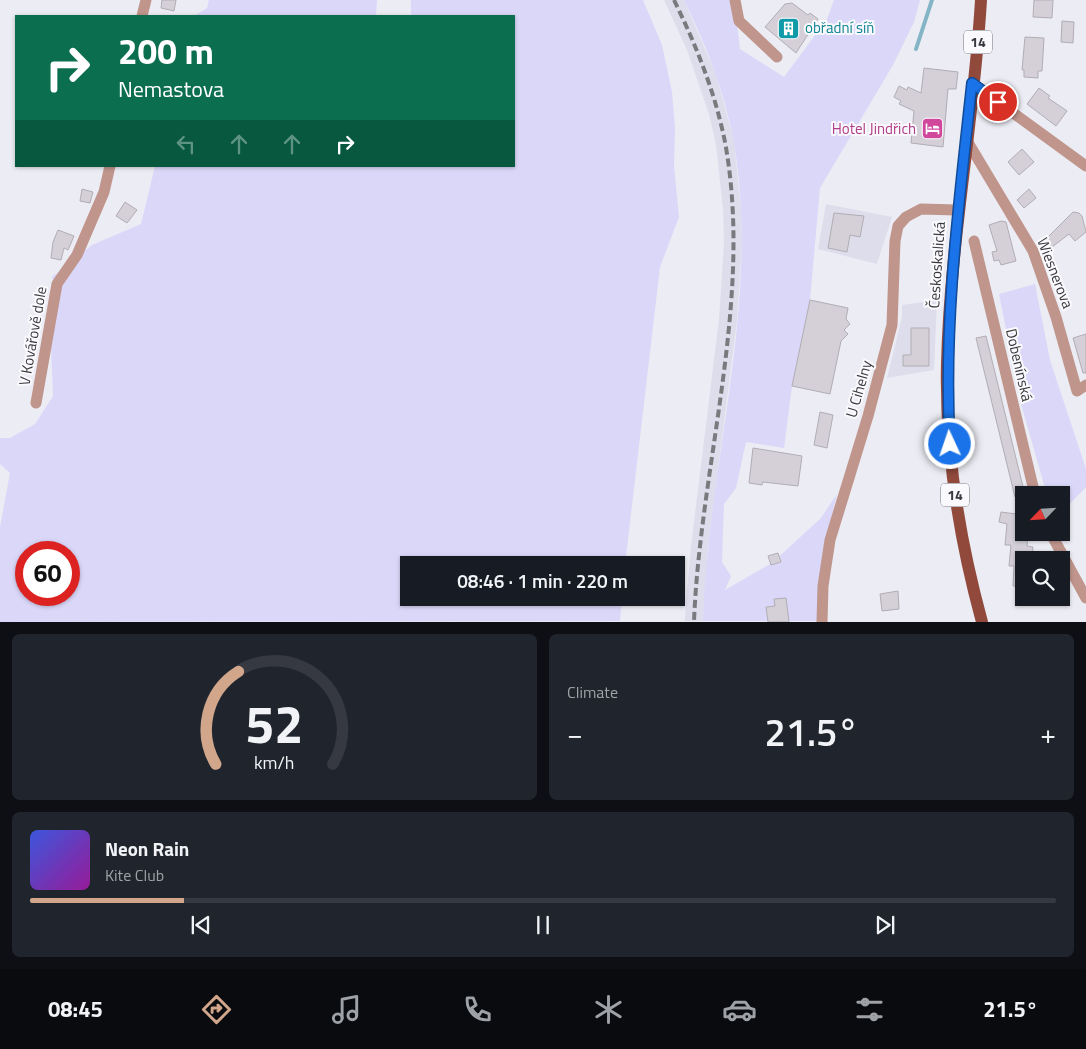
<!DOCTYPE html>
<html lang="en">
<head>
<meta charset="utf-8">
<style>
  :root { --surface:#171b24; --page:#20242c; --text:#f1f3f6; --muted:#9ea1a6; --line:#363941; --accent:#d1a68a }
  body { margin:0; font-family:"Titillium Web",sans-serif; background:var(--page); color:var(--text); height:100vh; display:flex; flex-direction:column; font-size:19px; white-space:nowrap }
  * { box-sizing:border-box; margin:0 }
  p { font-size:16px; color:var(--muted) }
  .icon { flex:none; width:28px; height:28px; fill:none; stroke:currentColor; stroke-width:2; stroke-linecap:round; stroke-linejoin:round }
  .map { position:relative; height:622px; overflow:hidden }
  .panel { display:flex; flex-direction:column; gap:12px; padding:12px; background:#0d0f14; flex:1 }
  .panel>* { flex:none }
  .top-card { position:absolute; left:15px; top:15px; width:500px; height:152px; border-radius:0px; box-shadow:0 1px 4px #0004; background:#0b6e4f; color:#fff; overflow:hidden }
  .needle { width:32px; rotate:245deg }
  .tools { position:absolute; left:1015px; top:486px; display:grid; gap:10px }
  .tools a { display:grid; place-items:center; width:55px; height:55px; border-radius:0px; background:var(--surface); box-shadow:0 1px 4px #0004; font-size:25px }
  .speed { position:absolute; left:15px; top:541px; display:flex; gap:10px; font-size:25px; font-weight:700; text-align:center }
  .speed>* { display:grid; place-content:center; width:65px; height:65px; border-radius:50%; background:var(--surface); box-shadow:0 1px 4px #0004; line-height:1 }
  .speed .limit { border:8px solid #d22; background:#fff; color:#111 }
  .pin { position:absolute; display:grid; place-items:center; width:42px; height:42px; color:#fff; margin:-21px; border:2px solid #fff; border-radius:50%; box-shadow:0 1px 5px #0007 }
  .me { position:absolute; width:55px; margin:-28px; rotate:357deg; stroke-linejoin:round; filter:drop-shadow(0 0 4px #0008) }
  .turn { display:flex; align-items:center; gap:18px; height:105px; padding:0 20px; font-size:22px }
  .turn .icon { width:65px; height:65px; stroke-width:2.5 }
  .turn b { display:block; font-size:35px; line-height:42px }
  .lanes { display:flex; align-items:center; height:48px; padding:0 20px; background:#0003; justify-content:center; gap:25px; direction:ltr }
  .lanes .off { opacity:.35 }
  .big { font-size:38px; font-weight:600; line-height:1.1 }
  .panel .widget { flex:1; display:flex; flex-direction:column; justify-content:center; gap:8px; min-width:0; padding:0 18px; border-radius:8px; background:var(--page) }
  .panel .dial { align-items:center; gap:0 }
  .dial svg { height:130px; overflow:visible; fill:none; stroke:var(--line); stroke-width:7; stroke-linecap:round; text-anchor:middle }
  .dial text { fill:var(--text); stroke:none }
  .song { display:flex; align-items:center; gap:15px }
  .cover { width:60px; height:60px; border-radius:8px; background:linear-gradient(135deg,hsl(230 70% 55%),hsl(300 70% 35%)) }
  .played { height:5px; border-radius:2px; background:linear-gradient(90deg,var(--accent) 15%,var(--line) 15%) }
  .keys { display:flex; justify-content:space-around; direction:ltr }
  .heat { display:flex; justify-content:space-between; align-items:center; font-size:28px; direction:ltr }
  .panel .tiles { flex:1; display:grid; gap:12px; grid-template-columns:1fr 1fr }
  .widget:last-child { grid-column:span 2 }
  .trip { position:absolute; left:400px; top:556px; width:285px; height:50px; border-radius:0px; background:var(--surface); box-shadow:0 1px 4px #0004; font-weight:600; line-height:50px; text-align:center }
  .tabs { display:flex; height:80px; justify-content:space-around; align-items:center; background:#090b0e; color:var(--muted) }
  .tabs .icon { width:35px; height:35px }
  .tabs .on { color:var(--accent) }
  .tabs b { font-size:22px; color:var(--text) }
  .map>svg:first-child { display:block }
</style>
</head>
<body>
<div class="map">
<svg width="1086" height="622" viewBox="0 0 1086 622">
  <rect width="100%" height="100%" fill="#ececf4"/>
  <!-- built -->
  <path fill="#deddec" d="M664,0h20l32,75 18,66 7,67 1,36 -5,77 -29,226 -5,74h-18v-7l6,-68 28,-227 5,-75 -1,-35 -7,-64 -7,-31 -22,-64z
    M826,204l66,13 -15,47 -59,-15z
    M937,300l-3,70 -47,8 15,-61v-12z"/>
  <!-- green -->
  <path fill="#dad7f9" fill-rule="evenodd" d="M209,0h168l-1,16h-182l13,-8z
    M411,0h232l19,45 10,47 3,36 -1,38 5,51 -19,50 -35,298h-216v33h213l-2,23 -620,1v-95l10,-54 -10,-9v-26h10l25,-14 18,-28 -2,-49 6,-58 -5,-12 40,-32 49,-21 14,-58h359v-150h-103zM26,552h43v43h-43z
    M684,0h50l6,49 44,28 43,-58 7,-19h86l-6,22 -21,43 -73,123 -10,112 -18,86 -8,62 -38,-6 -10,46 -12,16 -2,58 9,14 -6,14 47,-27 49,-45 16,-24c-10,42 -21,84 -20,127h-114c5,-159 58,-318 31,-478 -9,-50 -28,-98 -50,-143z
    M1035,284l15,76 36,109v18l-25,26v-18h-14l-26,-91 -22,-110z"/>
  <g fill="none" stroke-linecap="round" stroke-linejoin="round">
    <!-- stream -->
    <path stroke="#84b5c7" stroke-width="4" d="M916,49l16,-49"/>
  </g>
  <!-- building -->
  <path fill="#d5d0d8" stroke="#b1adb3" d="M162,0h14l-2,11 -13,-3z
    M1034,0h19l-1,18 -19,-1z
    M792,3l16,12 2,-2 8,6 -22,34 -31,-26 20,-23z
    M1062,21l12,1 -1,21 -12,-1z
    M1025,37l19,1 -2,33h-4v7l-14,-1v-7h-2z
    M924,68l34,4 -2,17h-8l-5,58 -32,-4 3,-32 -15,-7 2,-3 -7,-4 5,-11 8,4 1,-3 13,6z
    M1039,88l11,8 -2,2 19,13 -11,15 -29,-22z
    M1022,149l12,13 -15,13 -11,-13z
    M82,189l11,3 -3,11 -10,-2z
    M1029,189l7,9 -12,10 -7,-8z
    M125,202l12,8 -10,13 -11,-7z
    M1073,212l6,1 3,3 4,16 -11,9 -6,-7 -17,13 -6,-8z
    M834,213l30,3 -4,21 -10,-2 -3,17 -19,-4z
    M1001,221l5,1 10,39 -15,4 -2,-5 -5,1 -2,-9 5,-1 -8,-26z
    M58,230l16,6 -6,14 -4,-2 -3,12 -10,-2 2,-16z
    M810,300l38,8 -2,11 4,5 -6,6 4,4 -7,7 -11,53 -38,-8z
    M911,328h18v38h-26v-11h8z
    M1086,334v39h-3l-10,-35z
    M986,336l39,159 -10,2 -39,-159z
    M820,412l13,3 -6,33 -13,-3z
    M753,448l49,8 -4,30 -35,-4 -1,3 -13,-2z
    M1001,512l23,3v17h4l-1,14 6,1 -1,13h-8v27l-11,-1 1,-20h-5l2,-21h-6l2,-21 -8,-2z
    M778,553l3,9 -10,3 -3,-9z
    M898,591l1,18 -17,2 -2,-17z
    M786,598l3,24h-21l-2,-15 9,-1 -1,-7z"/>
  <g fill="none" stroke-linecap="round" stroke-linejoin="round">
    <!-- minor -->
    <path stroke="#bf958c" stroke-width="11" d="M735,0l4,21 38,36
      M142,16l4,-16
      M972,83l114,83
      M966,139l67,112 23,66 21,74 9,-6
      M974,241l61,254
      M36,403l21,-119 20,-29 27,-63 6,-26
      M1050,532l36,66
      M822,622l1,-36 7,-46 38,-124 24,-91 3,-84 3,-15 8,-9 15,-8 36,1"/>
    <!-- primary -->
    <path stroke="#91493c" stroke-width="12" d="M981,0c-7,122 -31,242 -34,364 -2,87 12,174 35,258"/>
    <!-- rail -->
    <path stroke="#7a7a7e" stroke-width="4" stroke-dasharray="8 4" stroke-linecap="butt" d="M674,0c22,45 41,92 51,142 29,158 -25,322 -31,480"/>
  </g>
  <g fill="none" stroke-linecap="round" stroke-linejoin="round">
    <defs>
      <path id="route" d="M950,444c-7,-121 9,-241 22,-361l26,19"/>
    </defs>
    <!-- route casing -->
    <use href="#route" stroke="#114b97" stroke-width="12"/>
    <!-- route -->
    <use href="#route" stroke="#1a73e8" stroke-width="9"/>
  </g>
  <!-- icons -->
  <defs>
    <symbol id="building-square" viewBox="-11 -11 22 22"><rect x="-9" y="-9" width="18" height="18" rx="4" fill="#0f9aa8" stroke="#fafafe"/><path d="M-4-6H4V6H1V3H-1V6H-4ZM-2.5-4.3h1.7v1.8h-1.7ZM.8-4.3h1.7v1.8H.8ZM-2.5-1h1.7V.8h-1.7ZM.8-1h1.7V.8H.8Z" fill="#fff"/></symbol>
    <symbol id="hotel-square" viewBox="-11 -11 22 22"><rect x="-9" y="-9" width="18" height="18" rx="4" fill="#d1479c" stroke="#fafafe"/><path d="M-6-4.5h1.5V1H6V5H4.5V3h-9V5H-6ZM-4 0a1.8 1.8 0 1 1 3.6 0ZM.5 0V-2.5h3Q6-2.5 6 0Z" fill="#fff"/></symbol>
  </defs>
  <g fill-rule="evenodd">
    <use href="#building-square" x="776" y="16" width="25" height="25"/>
    <use href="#hotel-square" x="920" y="116" width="25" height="25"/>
  </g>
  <g text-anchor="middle" stroke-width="4" stroke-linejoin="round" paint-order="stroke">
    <!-- shield labels -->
    <g fill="#fafafe" stroke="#737376" stroke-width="1">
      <rect x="964" y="30.5" width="28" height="23" rx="4"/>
      <rect x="941" y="483.5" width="28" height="23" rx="4"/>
    </g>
    <g font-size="14" font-weight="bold" fill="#39393c">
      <text x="978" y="47">14</text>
      <text x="955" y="500">14</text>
    </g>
    <!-- culture labels -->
    <g font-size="15" fill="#0d838f" stroke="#fafafe" text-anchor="start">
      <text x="805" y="33">obřadní síň</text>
    </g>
    <!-- hotel labels -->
    <g font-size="15" fill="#b23c85" stroke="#fafafe" text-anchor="end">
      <text x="916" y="134">Hotel Jindřich</text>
    </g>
    <!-- street labels -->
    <g font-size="15" fill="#39393c" stroke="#fafafe">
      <text transform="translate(937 265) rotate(-86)" y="5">Českoskalická</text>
      <text transform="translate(1055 273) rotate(69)" y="5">Wiesnerova</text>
      <text transform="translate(33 336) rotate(-80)" y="5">V Kovářově dole</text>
      <text transform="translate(1019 365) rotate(77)" y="5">Dobenínská</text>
      <text transform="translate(859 389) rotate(-74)" y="5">U Cihelny</text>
    </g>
  </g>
</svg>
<div class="tools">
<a><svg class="needle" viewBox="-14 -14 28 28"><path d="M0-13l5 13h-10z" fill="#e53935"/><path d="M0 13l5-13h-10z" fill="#9ea1a6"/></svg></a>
<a><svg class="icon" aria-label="search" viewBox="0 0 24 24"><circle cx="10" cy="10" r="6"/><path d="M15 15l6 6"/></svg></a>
</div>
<div class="speed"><div class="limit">60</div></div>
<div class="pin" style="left:998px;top:102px;background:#d93025"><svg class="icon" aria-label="arrive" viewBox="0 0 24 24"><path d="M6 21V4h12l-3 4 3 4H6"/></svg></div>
<svg class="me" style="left:950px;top:444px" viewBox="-20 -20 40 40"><circle r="17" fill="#1a73e8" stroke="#fff" stroke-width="3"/><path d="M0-11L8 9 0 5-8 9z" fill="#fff"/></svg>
<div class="trip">08:46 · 1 min · 220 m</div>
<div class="top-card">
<div class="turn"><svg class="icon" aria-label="right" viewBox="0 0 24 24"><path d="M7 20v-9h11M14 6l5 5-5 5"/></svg><div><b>200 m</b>Nemastova</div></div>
<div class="lanes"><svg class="icon off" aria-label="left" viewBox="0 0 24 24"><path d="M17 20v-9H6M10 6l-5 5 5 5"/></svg><svg class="icon off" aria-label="ahead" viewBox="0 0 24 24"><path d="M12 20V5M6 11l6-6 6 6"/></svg><svg class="icon off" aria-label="ahead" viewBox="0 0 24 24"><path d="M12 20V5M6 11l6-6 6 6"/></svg><svg class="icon" aria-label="right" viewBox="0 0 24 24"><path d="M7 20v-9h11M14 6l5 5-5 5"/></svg></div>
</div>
</div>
<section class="panel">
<div class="tiles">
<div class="widget dial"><svg viewBox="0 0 100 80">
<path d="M14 69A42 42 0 1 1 86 69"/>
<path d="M14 69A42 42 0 0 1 28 12" stroke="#d1a68a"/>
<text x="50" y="56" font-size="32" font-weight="700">52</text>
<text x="50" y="72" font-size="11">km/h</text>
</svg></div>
<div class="widget"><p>Climate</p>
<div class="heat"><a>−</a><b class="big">21.5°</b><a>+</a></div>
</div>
<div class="widget">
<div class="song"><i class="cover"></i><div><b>Neon Rain</b><p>Kite Club</p></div></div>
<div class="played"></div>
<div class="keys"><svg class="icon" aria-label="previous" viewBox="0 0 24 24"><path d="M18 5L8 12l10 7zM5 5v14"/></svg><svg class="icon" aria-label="pause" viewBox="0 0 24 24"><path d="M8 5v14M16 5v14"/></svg><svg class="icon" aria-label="next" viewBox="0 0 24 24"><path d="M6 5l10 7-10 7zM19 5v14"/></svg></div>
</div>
</div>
</section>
<nav class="tabs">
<b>08:45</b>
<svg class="icon on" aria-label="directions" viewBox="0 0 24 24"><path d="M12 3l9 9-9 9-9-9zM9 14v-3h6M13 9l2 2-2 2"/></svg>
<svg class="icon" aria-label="music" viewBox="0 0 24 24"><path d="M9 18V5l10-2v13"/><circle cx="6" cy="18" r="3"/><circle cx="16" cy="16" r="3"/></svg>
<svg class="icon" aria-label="phone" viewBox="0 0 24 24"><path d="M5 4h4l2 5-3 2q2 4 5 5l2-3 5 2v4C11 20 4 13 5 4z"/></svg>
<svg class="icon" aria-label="climate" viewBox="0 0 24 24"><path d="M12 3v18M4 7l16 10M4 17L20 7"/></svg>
<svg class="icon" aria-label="car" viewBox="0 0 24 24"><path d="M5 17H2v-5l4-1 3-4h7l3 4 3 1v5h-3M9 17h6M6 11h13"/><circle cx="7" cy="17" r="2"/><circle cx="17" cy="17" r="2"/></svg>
<svg class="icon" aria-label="filters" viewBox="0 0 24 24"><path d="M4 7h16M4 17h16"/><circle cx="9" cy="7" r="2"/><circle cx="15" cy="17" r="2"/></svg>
<b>21.5°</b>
</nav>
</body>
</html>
